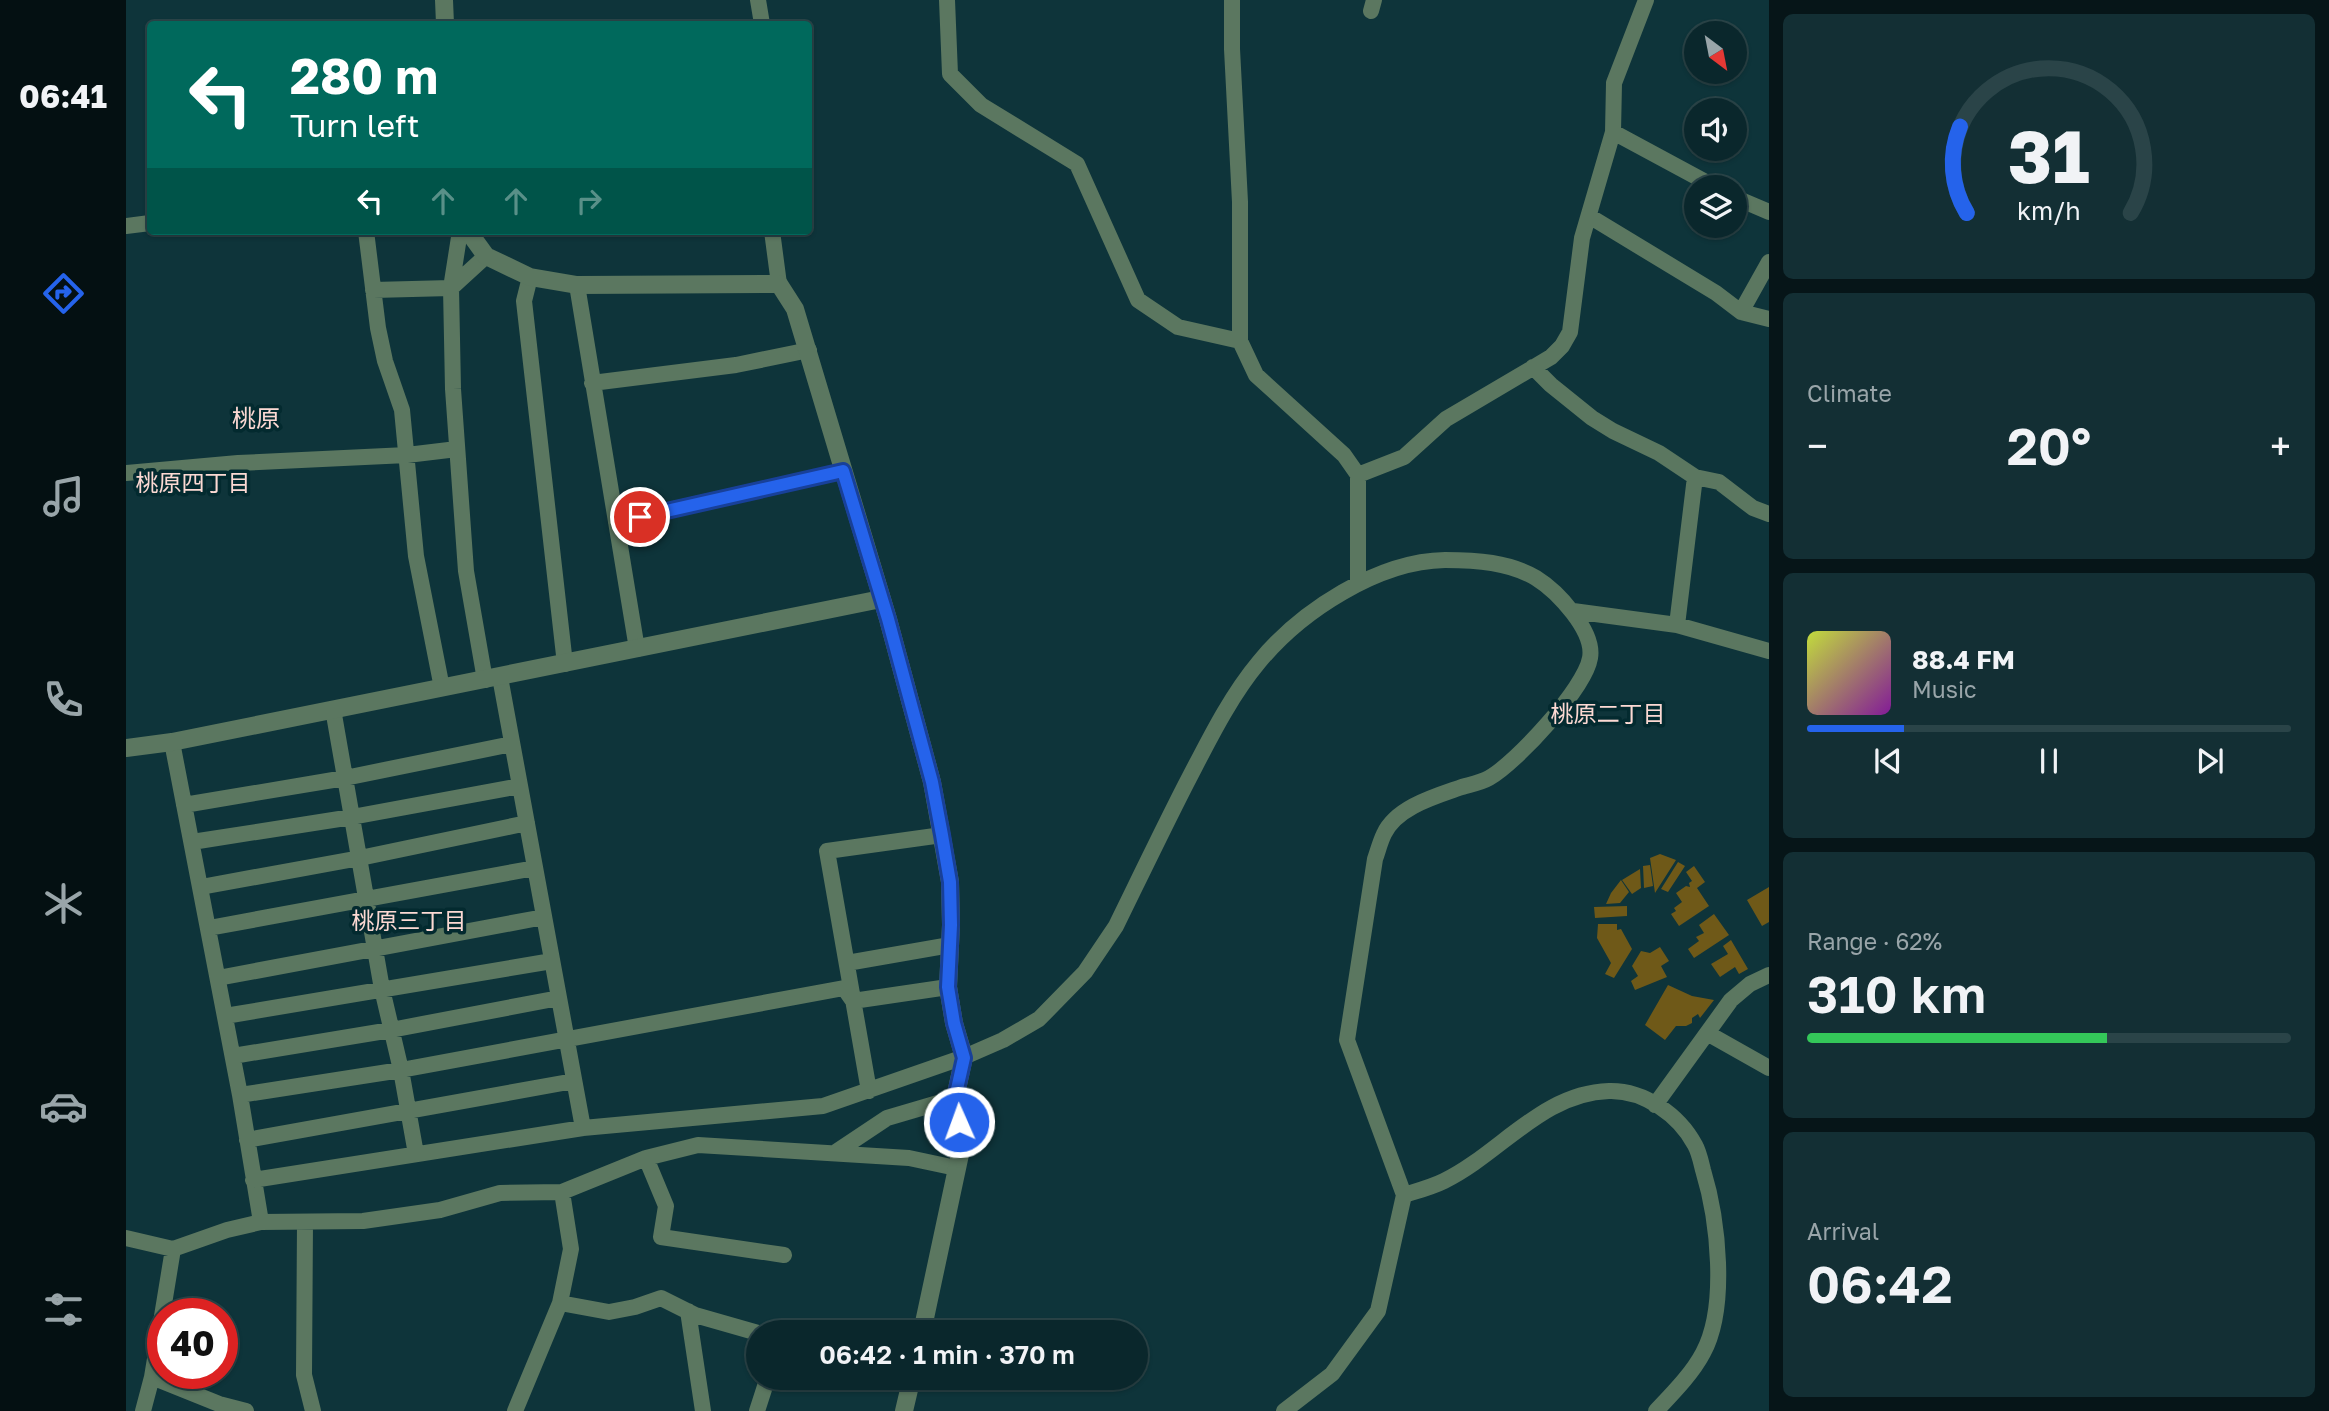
<!DOCTYPE html>
<html lang="en">
<head>
<meta charset="utf-8">
<style>
  :root { --surface:#0a272c; --page:#132f34; --text:#f1f3f6; --muted:#99a5a9; --line:#2a4448; --accent:#2563eb }
  body { margin:0; font-family:"Golos Text","Noto Sans JP",sans-serif; background:var(--page); color:var(--text); height:100vh; display:flex; flex-direction:column; font-size:26px; white-space:nowrap }
  * { box-sizing:border-box; margin:0 }
  p { font-size:23px; color:var(--muted) }
  .icon { flex:none; width:38px; height:38px; fill:none; stroke:currentColor; stroke-width:2; stroke-linecap:round; stroke-linejoin:round }
  .map { position:relative; flex:1; overflow:hidden }
  .panel { display:flex; flex-direction:column; gap:14px; padding:14px; background:#061518; width:560px }
  .panel>* { flex:none }
  .top-card { position:absolute; left:21px; top:21px; width:665px; height:214px; border-radius:7px; box-shadow:0 2px 5px #0004,0 0 0 2px var(--line); background:#00695c; color:#fff; overflow:hidden }
  .needle { width:46px; rotate:148deg }
  .tools { position:absolute; left:1558px; top:21px; display:grid; gap:14px }
  .tools a { display:grid; place-items:center; width:63px; height:63px; border-radius:50%; background:var(--surface); box-shadow:0 2px 5px #0004,0 0 0 2px var(--line); font-size:35px }
  .speed { position:absolute; left:21px; top:1298px; display:flex; gap:14px; font-size:35px; font-weight:700; text-align:center }
  .speed>* { display:grid; place-content:center; width:91px; height:91px; border-radius:50%; background:var(--surface); box-shadow:0 2px 5px #0004,0 0 0 2px var(--line); line-height:1 }
  .speed .limit { border:10px solid #d22; background:#fff; color:#111 }
  .pin { position:absolute; display:grid; place-items:center; width:60px; height:60px; color:#fff; margin:-30px; border:4px solid #fff; border-radius:50%; box-shadow:0 2px 7px #0007 }
  .me { position:absolute; width:77px; margin:-38px; rotate:358deg; stroke-linejoin:round; filter:drop-shadow(0 0 5px #0008) }
  .turn { display:flex; align-items:center; gap:24px; height:147px; padding:0 28px; font-size:32px }
  .turn .icon { width:91px; height:91px; stroke-width:2.5 }
  .turn b { display:block; font-size:49px; line-height:60px }
  .lanes { display:flex; align-items:center; height:66px; padding:0 28px; background:#0003; justify-content:center; gap:35px; direction:ltr }
  .lanes .off { opacity:.35 }
  .big { font-size:52px; font-weight:600; line-height:1.1 }
  .panel .tile { flex:1; display:flex; flex-direction:column; justify-content:center; gap:10px; min-width:0; padding:0 24px; border-radius:10px; background:var(--page) }
  .panel .dial { align-items:center; gap:0 }
  .dial svg { height:182px; overflow:visible; fill:none; stroke:var(--line); stroke-width:7; stroke-linecap:round; text-anchor:middle }
  .dial text { fill:var(--text); stroke:none }
  .song { display:flex; align-items:center; gap:21px }
  .cover { width:84px; height:84px; border-radius:10px; background:linear-gradient(135deg,hsl(70 70% 55%),hsl(290 70% 35%)) }
  .played { height:7px; border-radius:4px; background:linear-gradient(90deg,var(--accent) 20%,var(--line) 20%) }
  .keys { display:flex; justify-content:space-around; direction:ltr }
  .heat { display:flex; justify-content:space-between; align-items:center; font-size:38px; direction:ltr }
  .charge { height:10px; border-radius:5px; background:linear-gradient(90deg,#34c759 62%,var(--line) 0) }
  .trip { position:absolute; left:620px; top:1320px; width:402px; height:70px; border-radius:35px; background:var(--surface); box-shadow:0 2px 5px #0004,0 0 0 2px var(--line); font-weight:600; line-height:70px; text-align:center }
  main { display:flex; flex:1; min-height:0 }
  .tab-bar { display:flex; flex-direction:column; width:126px; justify-content:space-around; align-items:center; background:#041012; color:var(--muted) }
  .tab-bar .icon { width:49px; height:49px }
  .tab-bar .active { color:var(--accent) }
  .tab-bar b { font-size:32px; color:var(--text) }
  .map>svg:first-child { display:block }
</style>
</head>
<body>
<main>
<nav class="tab-bar">
<b>06:41</b>
<svg class="icon active" aria-label="directions" viewBox="0 0 24 24"><path d="M12 3l9 9-9 9-9-9zM9 14v-3h6M13 9l2 2-2 2"/></svg>
<svg class="icon" aria-label="music" viewBox="0 0 24 24"><path d="M9 18V5l10-2v13"/><circle cx="6" cy="18" r="3"/><circle cx="16" cy="16" r="3"/></svg>
<svg class="icon" aria-label="phone" viewBox="0 0 24 24"><path d="M5 4h4l2 5-3 2q2 4 5 5l2-3 5 2v4C11 20 4 13 5 4z"/></svg>
<svg class="icon" aria-label="climate" viewBox="0 0 24 24"><path d="M12 3v18M4 7l16 10M4 17L20 7"/></svg>
<svg class="icon" aria-label="car" viewBox="0 0 24 24"><path d="M5 17H2v-5l4-1 3-4h7l3 4 3 1v5h-3M9 17h6M6 11h13"/><circle cx="7" cy="17" r="2"/><circle cx="17" cy="17" r="2"/></svg>
<svg class="icon" aria-label="filters" viewBox="0 0 24 24"><path d="M4 7h16M4 17h16"/><circle cx="9" cy="7" r="2"/><circle cx="15" cy="17" r="2"/></svg>
</nav>
<div class="map">
<svg width="1643" height="1411" viewBox="0 0 1643 1411">
  <rect width="100%" height="100%" fill="#0e343a"/>
  <!-- building -->
  <path fill="#6f5918" d="M1534,854l16,6 -21,33 -5,-35z
    M1552,862l7,4 -17,26 -7,-3z
    M1524,865l3,21 -9,2 -1,-22z
    M1568,866l11,16 -8,6 12,18 -30,20 -8,-12 5,-3 -2,-3 8,-6 -6,-9 10,-7 4,1 -1,-4 3,-2 -6,-9z
    M1514,869l1,19 -9,6 -10,-14z
    M1495,880l8,12 -9,11 -14,1 5,-11z
    M1643,887v35l-7,4 -15,-26z
    M1501,906v10l-32,2 -1,-11z
    M1588,914l15,21 -35,23 -6,-9 11,-8 -3,-4 8,-4 -5,-8z
    M1472,924h19v6l4,-1 11,20 -18,29 -9,-4 6,-11 -14,-25z
    M1605,940l17,29 -9,5 -4,-7 -15,10 -9,-13 17,-10 -5,-8z
    M1534,947l9,14 -8,5 6,11 -32,13 -4,-9 7,-5 -6,-10 9,-15 9,2z
    M1542,985l24,11 22,4 -14,18 -2,-4 -6,4v5l-6,3h-10l-11,14 -20,-15z"/>
  <g fill="none" stroke-linecap="round" stroke-linejoin="round">
    <!-- minor -->
    <path stroke="#5b7760" stroke-width="16" d="M632,0l4,24
      M821,0l3,74 31,31 96,59 61,136 40,27 62,14
      M1106,0v49l8,153v139l16,34 88,80 14,20v108
      M1245,11l3,-11
      M1487,132l102,55
      M1608,197l35,15
      M1463,216l127,77 25,19 28,7
      M0,226l24,-3
      M240,231l12,97 7,33 17,49 14,146 26,132
      M646,231l7,53
      M404,277l-6,24 41,363
      M451,285l60,364
      M247,290l78,-2 9,-57
      M1615,312l28,-50
      M1407,367l18,18 41,33 21,13 46,22 36,24 -18,148
      M466,383l144,-18 73,-15
      M0,473l112,-10 169,-8 50,-6
      M1232,475l46,-18 42,-38 105,-62 11,-11 8,-14 12,-94 31,-106 1,-49 32,-83
      M1569,477l24,5 34,26 16,6
      M490,522l227,-51
      M1447,611l104,14 92,26
      M374,677l83,451
      M359,680l-19,-109 -13,-182 -2,-101 35,-32
      M207,709l49,280 19,81 15,84
      M46,742l68,353 21,127
      M58,805l161,-27 167,-34
      M66,842l160,-25 168,-31
      M75,887l159,-29 167,-35
      M83,928l326,-60
      M721,963l103,-18
      M92,978l326,-61
      M99,1016l327,-55
      M1581,1033l62,35
      M107,1056l158,-26 168,-32
      M743,1091l-42,-240 115,-16
      M114,1095l161,-25 443,-82 9,13 95,-14
      M1529,1105l76,-105 19,-16 19,-9
      M121,1140l327,-59
      M710,1152l51,-34 68,-20
      M520,1158l20,48 -5,31 123,18
      M127,1180l330,-52 240,-22 141,-49 39,-17 36,-21 46,-47 31,-46c23,-47 46,-95 70,-142 22,-42 43,-86 73,-122 42,-51 119,-101 186,-102 31,0 64,2 91,18 21,13 59,53 54,80 -5,30 -74,105 -101,120 -9,5 -21,7 -30,10 -26,9 -63,20 -75,46 -4,8 -6,17 -9,25l-28,181 57,155 -26,116 -46,63 -48,37
      M1278,1195c13,-4 28,-8 40,-14 57,-28 98,-88 165,-90 35,-1 70,24 86,54 4,7 6,17 8,25 15,49 25,137 0,183 -11,21 -31,41 -47,58
      M179,1223l-1,152 9,36
      M0,1238l47,11 54,-19 34,-8 102,-1 77,-11 60,-17 62,-1 84,-34 52,-13 211,13 47,10
      M434,1303l49,9 26,-5 26,-9 34,17 63,18
      M562,1311l15,100
      M26,1377l67,27 27,7
      M761,1377l23,10
      M17,1411l9,-34 21,-128
      M389,1411l45,-108 11,-54 -9,-57
      M631,1411l11,-34"/>
    <!-- tertiary -->
    <path stroke="#5b7760" stroke-width="18" d="M318,0l1,24
      M342,231l18,25 44,21 47,8 202,-1 16,25 93,310 44,163 18,100 1,43 -3,62 6,36 10,34 -9,41 7,47 -40,187
      M0,748l46,-6 709,-143
      M778,1411l8,-34"/>
  </g>
  <g fill="none" stroke-linecap="round" stroke-linejoin="round">
    <defs>
      <path id="route" d="M514,517l203,-46 45,148 44,163 10,53 8,47 1,43 -3,62 6,36 10,35 -9,40 4,24"/>
    </defs>
    <!-- route casing -->
    <use href="#route" stroke="#184099" stroke-width="18"/>
    <!-- route -->
    <use href="#route" stroke="#2563eb" stroke-width="12"/>
  </g>
  <g text-anchor="middle" stroke-width="7" stroke-linejoin="round" paint-order="stroke">
    <!-- neighbourhood labels -->
    <g font-size="23" fill="#fcd9d3" stroke="#032a2f">
      <text x="67" y="491">桃原四丁目</text>
      <text x="1482" y="722">桃原二丁目</text>
      <text x="283" y="929">桃原三丁目</text>
    </g>
    <!-- quarter labels -->
    <g font-size="24" fill="#fcd9d3" stroke="#032a2f">
      <text x="130" y="427">桃原</text>
    </g>
  </g>
</svg>
<div class="tools">
<a><svg class="needle" viewBox="-14 -14 28 28"><path d="M0-13l5 13h-10z" fill="#e53935"/><path d="M0 13l5-13h-10z" fill="#99a5a9"/></svg></a>
<a><svg class="icon" aria-label="sound" viewBox="0 0 24 24"><path d="M4 9h4l5-4v14l-5-4H4zM17 9q2 3 0 6"/></svg></a>
<a><svg class="icon" aria-label="layers" viewBox="0 0 24 24"><path d="M12 4l9 5-9 5-9-5zM3 14l9 5 9-5"/></svg></a>
</div>
<div class="speed"><div class="limit">40</div></div>
<div class="pin" style="left:514px;top:517px;background:#d93025"><svg class="icon" aria-label="arrive" viewBox="0 0 24 24"><path d="M6 21V4h12l-3 4 3 4H6"/></svg></div>
<svg class="me" style="left:833px;top:1122px" viewBox="-20 -20 40 40"><circle r="17" fill="#2563eb" stroke="#fff" stroke-width="3"/><path d="M0-11L8 9 0 5-8 9z" fill="#fff"/></svg>
<div class="trip">06:42 · 1 min · 370 m</div>
<div class="top-card">
<div class="turn"><svg class="icon" aria-label="left" viewBox="0 0 24 24"><path d="M17 20v-9H6M10 6l-5 5 5 5"/></svg><div><b>280 m</b>Turn left</div></div>
<div class="lanes"><svg class="icon" aria-label="left" viewBox="0 0 24 24"><path d="M17 20v-9H6M10 6l-5 5 5 5"/></svg><svg class="icon off" aria-label="ahead" viewBox="0 0 24 24"><path d="M12 20V5M6 11l6-6 6 6"/></svg><svg class="icon off" aria-label="ahead" viewBox="0 0 24 24"><path d="M12 20V5M6 11l6-6 6 6"/></svg><svg class="icon off" aria-label="right" viewBox="0 0 24 24"><path d="M7 20v-9h11M14 6l5 5-5 5"/></svg></div>
</div>
</div>
<section class="panel">
<div class="tile dial"><svg viewBox="0 0 100 80">
<path d="M14 69A42 42 0 1 1 86 69"/>
<path d="M14 69A42 42 0 0 1 11 31" stroke="#2563eb"/>
<text x="50" y="56" font-size="32" font-weight="700">31</text>
<text x="50" y="72" font-size="11">km/h</text>
</svg></div>
<div class="tile"><p>Climate</p>
<div class="heat"><a>−</a><b class="big">20°</b><a>+</a></div>
</div>
<div class="tile">
<div class="song"><i class="cover"></i><div><b>88.4 FM</b><p>Music</p></div></div>
<div class="played"></div>
<div class="keys"><svg class="icon" aria-label="previous" viewBox="0 0 24 24"><path d="M18 5L8 12l10 7zM5 5v14"/></svg><svg class="icon" aria-label="pause" viewBox="0 0 24 24"><path d="M8 5v14M16 5v14"/></svg><svg class="icon" aria-label="next" viewBox="0 0 24 24"><path d="M6 5l10 7-10 7zM19 5v14"/></svg></div>
</div>
<div class="tile"><p>Range · 62%</p><b class="big">310 km</b><div class="charge"></div></div>
<div class="tile"><p>Arrival</p><b class="big">06:42</b></div>
</section>
</main>
</body>
</html>
